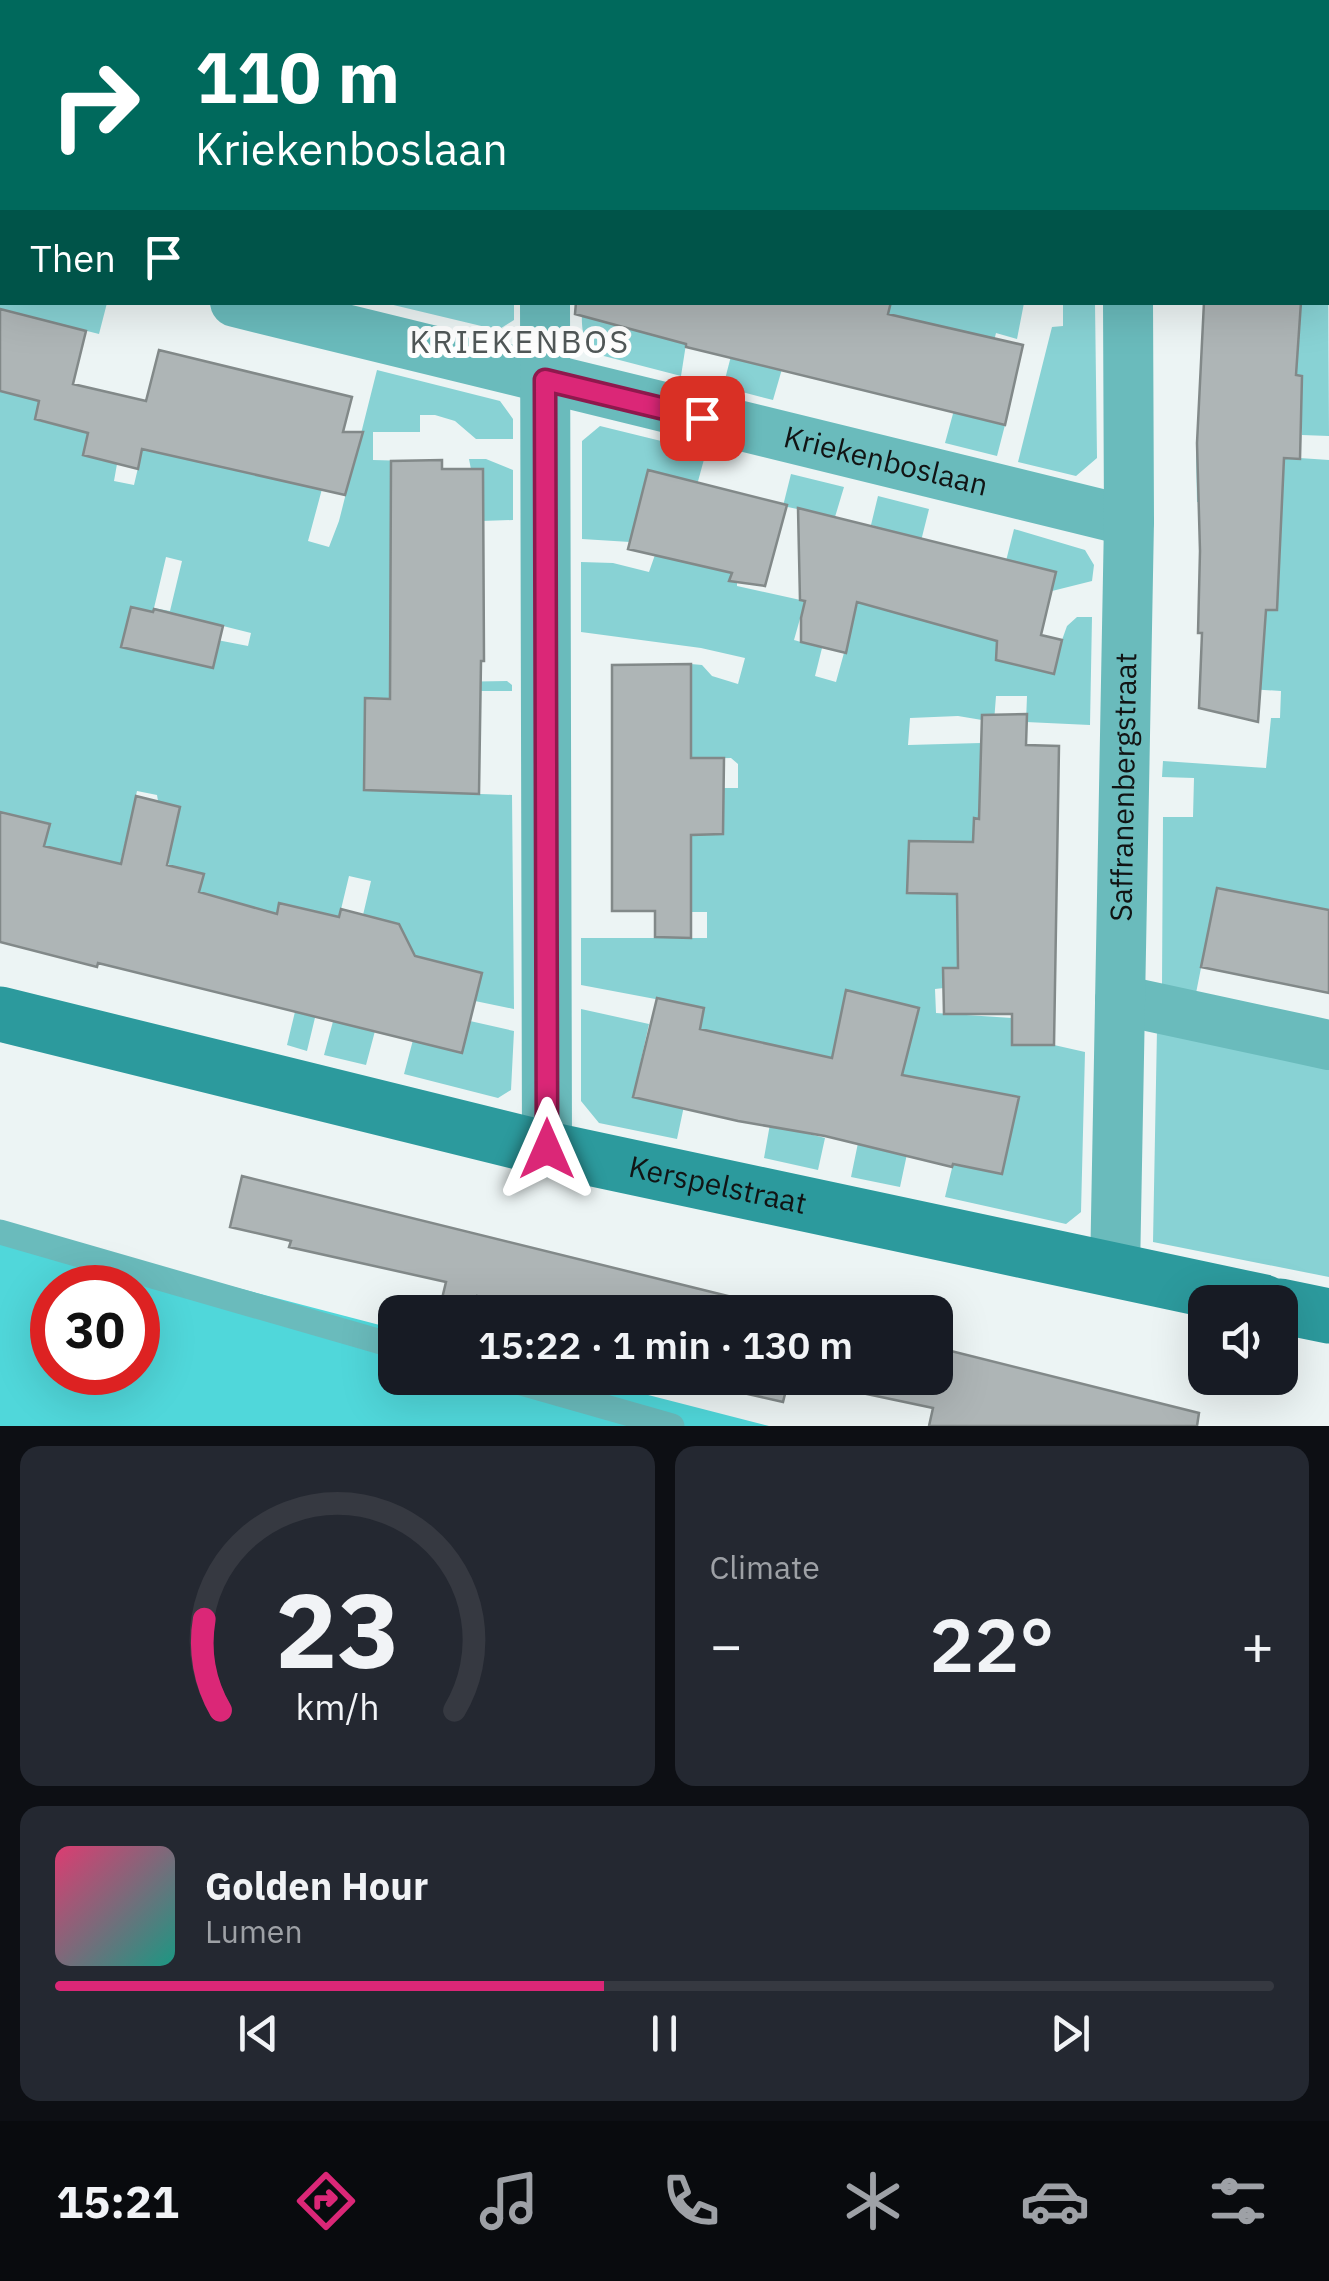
<!DOCTYPE html>
<html lang="en">
<head>
<meta charset="utf-8">
<style>
  :root { --surface:#171b24; --page:#242831; --text:#f1f3f6; --muted:#9ea1a6; --line:#363941; --accent:#db2777 }
  body { margin:0; font-family:"IBM Plex Sans",sans-serif; background:var(--page); color:var(--text); height:100vh; display:flex; flex-direction:column; font-size:38px; white-space:nowrap }
  * { box-sizing:border-box; margin:0 }
  p { font-size:32px; color:var(--muted) }
  .icon { flex:none; width:55px; height:55px; fill:none; stroke:currentColor; stroke-width:2; stroke-linecap:round; stroke-linejoin:round }
  .map { position:relative; height:1426px; overflow:hidden }
  .sheet { display:flex; flex-direction:column; gap:20px; padding:20px; background:#0d0f14; flex:1 }
  .sheet>* { flex:none }
  .top-card { position:absolute; left:0px; top:0px; width:1330px; height:305px; box-shadow:0 10px 40px #0002; background:#00695c; color:#fff; overflow:hidden }
  .controls { position:absolute; left:1188px; top:1285px; display:grid; gap:20px }
  .controls a { display:grid; place-items:center; width:110px; height:110px; border-radius:20px; background:var(--surface); box-shadow:0 10px 40px #0002; font-size:50px }
  .speed { position:absolute; left:30px; top:1265px; display:flex; gap:20px; font-size:50px; font-weight:700; text-align:center }
  .speed>* { display:grid; place-content:center; width:130px; height:130px; border-radius:50%; background:var(--surface); box-shadow:0 10px 40px #0002; line-height:1 }
  .speed .limit { border:15px solid #d22; background:#fff; color:#111 }
  .pin { position:absolute; display:grid; place-items:center; width:85px; height:85px; color:#fff; margin:-42px; border-radius:20px; box-shadow:0 5px 15px #0006 }
  .me { position:absolute; width:110px; margin:-55px; rotate:0deg; stroke-linejoin:round; filter:drop-shadow(0 0 8px #0008) }
  .turn { display:flex; align-items:center; gap:35px; height:210px; padding:0 30px; font-size:45px }
  .turn .icon { width:130px; height:130px; stroke-width:2.5 }
  .turn b { display:block; font-size:70px; line-height:85px }
  .then { display:flex; align-items:center; height:95px; padding:0 30px; background:#0003; gap:20px; font-size:38px }
  .big { font-size:75px; font-weight:600; line-height:1.1 }
  .sheet .card { flex:1; display:flex; flex-direction:column; justify-content:center; gap:15px; min-width:0; padding:0 35px; border-radius:20px; background:var(--page) }
  .sheet .dial { align-items:center; gap:0 }
  .dial svg { height:260px; overflow:visible; fill:none; stroke:var(--line); stroke-width:7; stroke-linecap:round; text-anchor:middle }
  .dial text { fill:var(--text); stroke:none }
  .song { display:flex; align-items:center; gap:30px }
  .cover { width:120px; height:120px; border-radius:15px; background:linear-gradient(135deg,hsl(340 70% 55%),hsl(170 70% 35%)) }
  .played { height:10px; border-radius:5px; background:linear-gradient(90deg,var(--accent) 45%,var(--line) 45%) }
  .keys { display:flex; justify-content:space-around; direction:ltr }
  .heat { display:flex; justify-content:space-between; align-items:center; font-size:55px; direction:ltr }
  .sheet .tiles { flex:1; display:grid; gap:20px; grid-template-columns:1fr 1fr }
  .card:last-child { grid-column:span 2 }
  .trip { position:absolute; left:378px; top:1295px; width:575px; height:100px; border-radius:20px; background:var(--surface); box-shadow:0 10px 40px #0002; font-weight:600; line-height:100px; text-align:center }
  .tab-bar { display:flex; height:160px; justify-content:space-around; align-items:center; background:#090b0e; color:var(--muted) }
  .tab-bar .icon { width:70px; height:70px }
  .tab-bar .current { color:var(--accent) }
  .tab-bar b { font-size:45px; color:var(--text) }
  .map>svg:first-child { display:block }
</style>
</head>
<body>
<div class="map">
<svg width="1329" height="1426" viewBox="0 0 1329 1426">
  <rect width="100%" height="100%" fill="#ecf4f4"/>
  <!-- green -->
  <path fill="#88d2d4" fill-rule="evenodd" d="M0,0h351l11,2h-360v24z
    M779,0h315v2h-315z
    M1328,273l1,163 -27,-1v-59l-6,-1 5,-72 27,-1z
    M0,276l2,26 105,1 -8,31 -99,-25z
    M385,303h129v17l-16,10z
    M582,303h63l-7,28 48,13 -5,32 -81,-21c-21,-13 -18,-30 -18,-52z
    M891,303h133l-7,36 -21,-6 -5,20 -105,-34z
    M1063,303h32l2,155 -21,18 -58,-14 34,-135 11,-1z
    M731,356l51,13 -9,31 -50,-13z
    M377,370l123,31 13,18v20h-37l-21,-18 -20,-6h-15v17h-47v28l37,1 -20,173v49l117,-2 5,4v6h-73l-33,8 -40,-1 -2,92 148,5 2,214 -39,-8 6,-28 -65,-17 -9,-16 -10,-3 3,-13 -37,-9 8,-34 -22,-5 -42,175 -20,-6 32,-133 -39,-9 -3,11 -80,-18 -28,-31 -12,-70 -20,-4 -17,73 -36,-8 -46,13 11,-45 -49,-12v-421l40,8 -5,21 53,13 -5,22 34,9 -3,17 20,4 14,-60 12,28 162,36 -14,52 21,6 10,-26zM166,557l16,4 -12,50 -16,-3zM131,607l13,3 -11,40 -12,-3zM215,624l36,9 -3,13 -36,-7z
    M954,410l51,15 -8,31 -52,-13z
    M600,426l106,26 -9,33 -50,-14 -17,71 -48,-3v-98z
    M1196,451l133,9v450l-13,-3 -2,9 -52,-20 -45,-8 -21,105 -34,-8 1,-168h30l1,-39 -32,-1 1,-16 103,7 5,-50h9l1,-27 -33,-2 18,-79h11l5,-102 -85,-6z
    M469,459h17l27,11v50l-32,1z
    M791,474l53,13 -9,30 -52,-11z
    M878,496l51,13 -8,32 -50,-16z
    M1014,529l71,21 9,15 -2,16 -40,10 4,-19 -50,-11z
    M657,549l75,24 -2,7 7,2v4l68,15 -11,39 28,8 -7,28 21,6 22,-80 131,27 65,44 8,-33 5,-14 10,-9h15l-2,108 -64,-3 1,-26h-31l-2,26 -36,-6 -48,2 -2,27 73,-2 2,76h-9l-1,24 -64,-1 -2,51 52,1 19,42h-21l1,32 -14,20 -9,1 1,24 76,5 1,27h41l31,7 -4,160 -15,12 -121,-27 8,-33 49,10 16,-72 -118,-18 2,-11 -55,-82 -16,69 -132,-28 4,-24 -122,-23v-47h126v-26h-16v-77l32,-1 1,-46h14v-24l-7,-6 -40,1v-95l11,1 10,11 26,8 7,-26 -44,-10 -120,-16v-70l32,1 36,9z
    M581,1009l68,15 -16,72 51,10 -7,33 -78,-16 -18,-22z
    M335,1014l40,17 -9,34 -42,-10z
    M470,1021l44,10 -3,59 -13,8 -94,-24 9,-34 48,13z
    M1157,1029l172,37v211l-176,-35z
    M770,1124l55,14 -7,32 -54,-12z
    M858,1143l49,11 -7,33 -49,-10z"/>
  <!-- forest -->
  <path fill="#50d7da" fill-rule="evenodd" d="M0,1226l395,103v49h187l187,48h-769zM52,1288h86v84h-86z"/>
  <!-- building -->
  <path fill="#aeb5b6" stroke="#828989" stroke-width="2.5" d="M576,302h315l-3,12 135,31 -18,80 -319,-78v-3l-111,-30z
    M1204,302h97l-5,73 6,1 -2,83 -16,-1 -7,152h-11l-8,112 -59,-14 3,-75h-4l2,-82 -3,-108z
    M0,309l86,22 -13,53 73,17 13,-51 193,47 -9,35h20l-18,63 -203,-46 -4,20 -55,-14 5,-22 -53,-14 4,-18 -39,-10z
    M442,460v9h41l1,192h-3l-2,133 -115,-4 1,-92 25,1 1,-238z
    M648,470l139,35 -22,81 -36,-5 3,-8 -104,-24z
    M798,508l258,64 -15,63 21,5 -8,34 -58,-14 1,-19 -140,-39 -11,51 -45,-11v-24l4,-17 -5,-1z
    M131,607l22,5 1,-3 69,17 -10,42 -92,-21z
    M691,664v94h33l-1,76 -32,1v103l-36,-1v-26h-43v-246z
    M1027,714l-1,31 33,1 -5,299h-42v-31h-68l-1,-46h15l-1,-74 -50,-1 2,-52 64,1 1,-24 5,1 3,-104z
    M136,796l44,11 -13,58 37,9 -5,18 78,22 2,-11 60,14 2,-8 58,15 16,32 67,17 -20,80 -364,-90 -1,4 -97,-25v-130l50,12 -6,22 77,18z
    M1217,888l112,22v83l-128,-26z
    M846,990l73,18 -17,67 117,22 -17,77 -49,-10 -1,3 -127,-31 -87,-15 -105,-24 24,-99 47,10 -4,21 132,29z
    M242,1176l498,123 54,13h-242l-75,-16 -4,16 -33,-5 6,-25 -157,-35 2,-6 -61,-14z
    M935,1347l264,66 -2,13h-268l4,-18 -142,-30h144z
    M752,1378h37l-6,24 -35,-8z"/>
  <g fill="none" stroke-linecap="round" stroke-linejoin="round">
    <!-- lane -->
    <path stroke="#6abbbc" stroke-width="25" d="M0,1232l395,114
      M504,1378l168,48"/>
    <!-- street -->
    <g stroke="#6abbbc" stroke-width="50">
      <path d="M546,0v2"/>
      <path d="M1127,2v-2"/>
      <path d="M0,243l2,1"/>
      <path id="s1" d="M235,302l894,219"/>
      <path d="M545,302l2,847"/>
      <path d="M1120,1000l209,45"/>
      <path id="s2" d="M1115,1272l14,-751 -1,-219"/>
    </g>
    <!-- secondary -->
    <g stroke="#2c9a9d" stroke-width="55">
      <path id="s3" d="M0,1014l547,135 717,153"/>
      <path d="M1280,1306l49,10"/>
    </g>
  </g>
  <g fill="none" stroke-linecap="round" stroke-linejoin="round">
    <defs>
      <path id="route" d="M547,1149l-2,-769 157,38"/>
    </defs>
    <!-- route casing -->
    <use href="#route" stroke="#8e194d" stroke-width="25"/>
    <!-- route -->
    <use href="#route" stroke="#db2777" stroke-width="18"/>
  </g>
  <g text-anchor="middle" stroke-width="10" stroke-linejoin="round" paint-order="stroke">
    <!-- street labels -->
    <g font-size="30" fill="#111414" stroke="#fff">
      <text dy="10" stroke="none"><textPath href="#s1" startOffset="670">Kriekenboslaan</textPath></text>
      <text dy="10" stroke="none"><textPath href="#s2" startOffset="485">Saffranenbergstraat</textPath></text>
      <text dy="10" stroke="none"><textPath href="#s3" startOffset="738">Kerspelstraat</textPath></text>
    </g>
    <!-- neighbourhood labels -->
    <g font-size="32" letter-spacing="2.5" fill="#515858" stroke="#fff">
      <text x="520" y="353">KRIEKENBOS</text>
    </g>
  </g>
</svg>
<div class="controls">
<a><svg class="icon" aria-label="sound" viewBox="0 0 24 24"><path d="M4 9h4l5-4v14l-5-4H4zM17 9q2 3 0 6"/></svg></a>
</div>
<div class="speed"><div class="limit">30</div></div>
<div class="pin" style="left:702px;top:418px;background:#d93025"><svg class="icon" aria-label="arrive" viewBox="0 0 24 24"><path d="M6 21V4h12l-3 4 3 4H6"/></svg></div>
<svg class="me" style="left:547px;top:1149px" viewBox="-20 -20 40 40"><path d="M0-17L14 15 0 8-14 15z" fill="#db2777" stroke="#fff" stroke-width="4"/></svg>
<div class="trip">15:22 · 1 min · 130 m</div>
<div class="top-card">
<div class="turn"><svg class="icon" aria-label="right" viewBox="0 0 24 24"><path d="M7 20v-9h11M14 6l5 5-5 5"/></svg><div><b>110 m</b>Kriekenboslaan</div></div>
<div class="then">Then<svg class="icon" aria-label="arrive" viewBox="0 0 24 24"><path d="M6 21V4h12l-3 4 3 4H6"/></svg></div>
</div>
</div>
<section class="sheet">
<div class="tiles">
<div class="card dial"><svg viewBox="0 0 100 80">
<path d="M14 69A42 42 0 1 1 86 69"/>
<path d="M14 69A42 42 0 0 1 9 41" stroke="#db2777"/>
<text x="50" y="56" font-size="32" font-weight="700">23</text>
<text x="50" y="72" font-size="11">km/h</text>
</svg></div>
<div class="card"><p>Climate</p>
<div class="heat"><a>−</a><b class="big">22°</b><a>+</a></div>
</div>
<div class="card">
<div class="song"><i class="cover"></i><div><b>Golden Hour</b><p>Lumen</p></div></div>
<div class="played"></div>
<div class="keys"><svg class="icon" aria-label="previous" viewBox="0 0 24 24"><path d="M18 5L8 12l10 7zM5 5v14"/></svg><svg class="icon" aria-label="pause" viewBox="0 0 24 24"><path d="M8 5v14M16 5v14"/></svg><svg class="icon" aria-label="next" viewBox="0 0 24 24"><path d="M6 5l10 7-10 7zM19 5v14"/></svg></div>
</div>
</div>
</section>
<nav class="tab-bar">
<b>15:21</b>
<svg class="icon current" aria-label="directions" viewBox="0 0 24 24"><path d="M12 3l9 9-9 9-9-9zM9 14v-3h6M13 9l2 2-2 2"/></svg>
<svg class="icon" aria-label="music" viewBox="0 0 24 24"><path d="M9 18V5l10-2v13"/><circle cx="6" cy="18" r="3"/><circle cx="16" cy="16" r="3"/></svg>
<svg class="icon" aria-label="phone" viewBox="0 0 24 24"><path d="M5 4h4l2 5-3 2q2 4 5 5l2-3 5 2v4C11 20 4 13 5 4z"/></svg>
<svg class="icon" aria-label="climate" viewBox="0 0 24 24"><path d="M12 3v18M4 7l16 10M4 17L20 7"/></svg>
<svg class="icon" aria-label="car" viewBox="0 0 24 24"><path d="M5 17H2v-5l4-1 3-4h7l3 4 3 1v5h-3M9 17h6M6 11h13"/><circle cx="7" cy="17" r="2"/><circle cx="17" cy="17" r="2"/></svg>
<svg class="icon" aria-label="filters" viewBox="0 0 24 24"><path d="M4 7h16M4 17h16"/><circle cx="9" cy="7" r="2"/><circle cx="15" cy="17" r="2"/></svg>
</nav>
</body>
</html>
